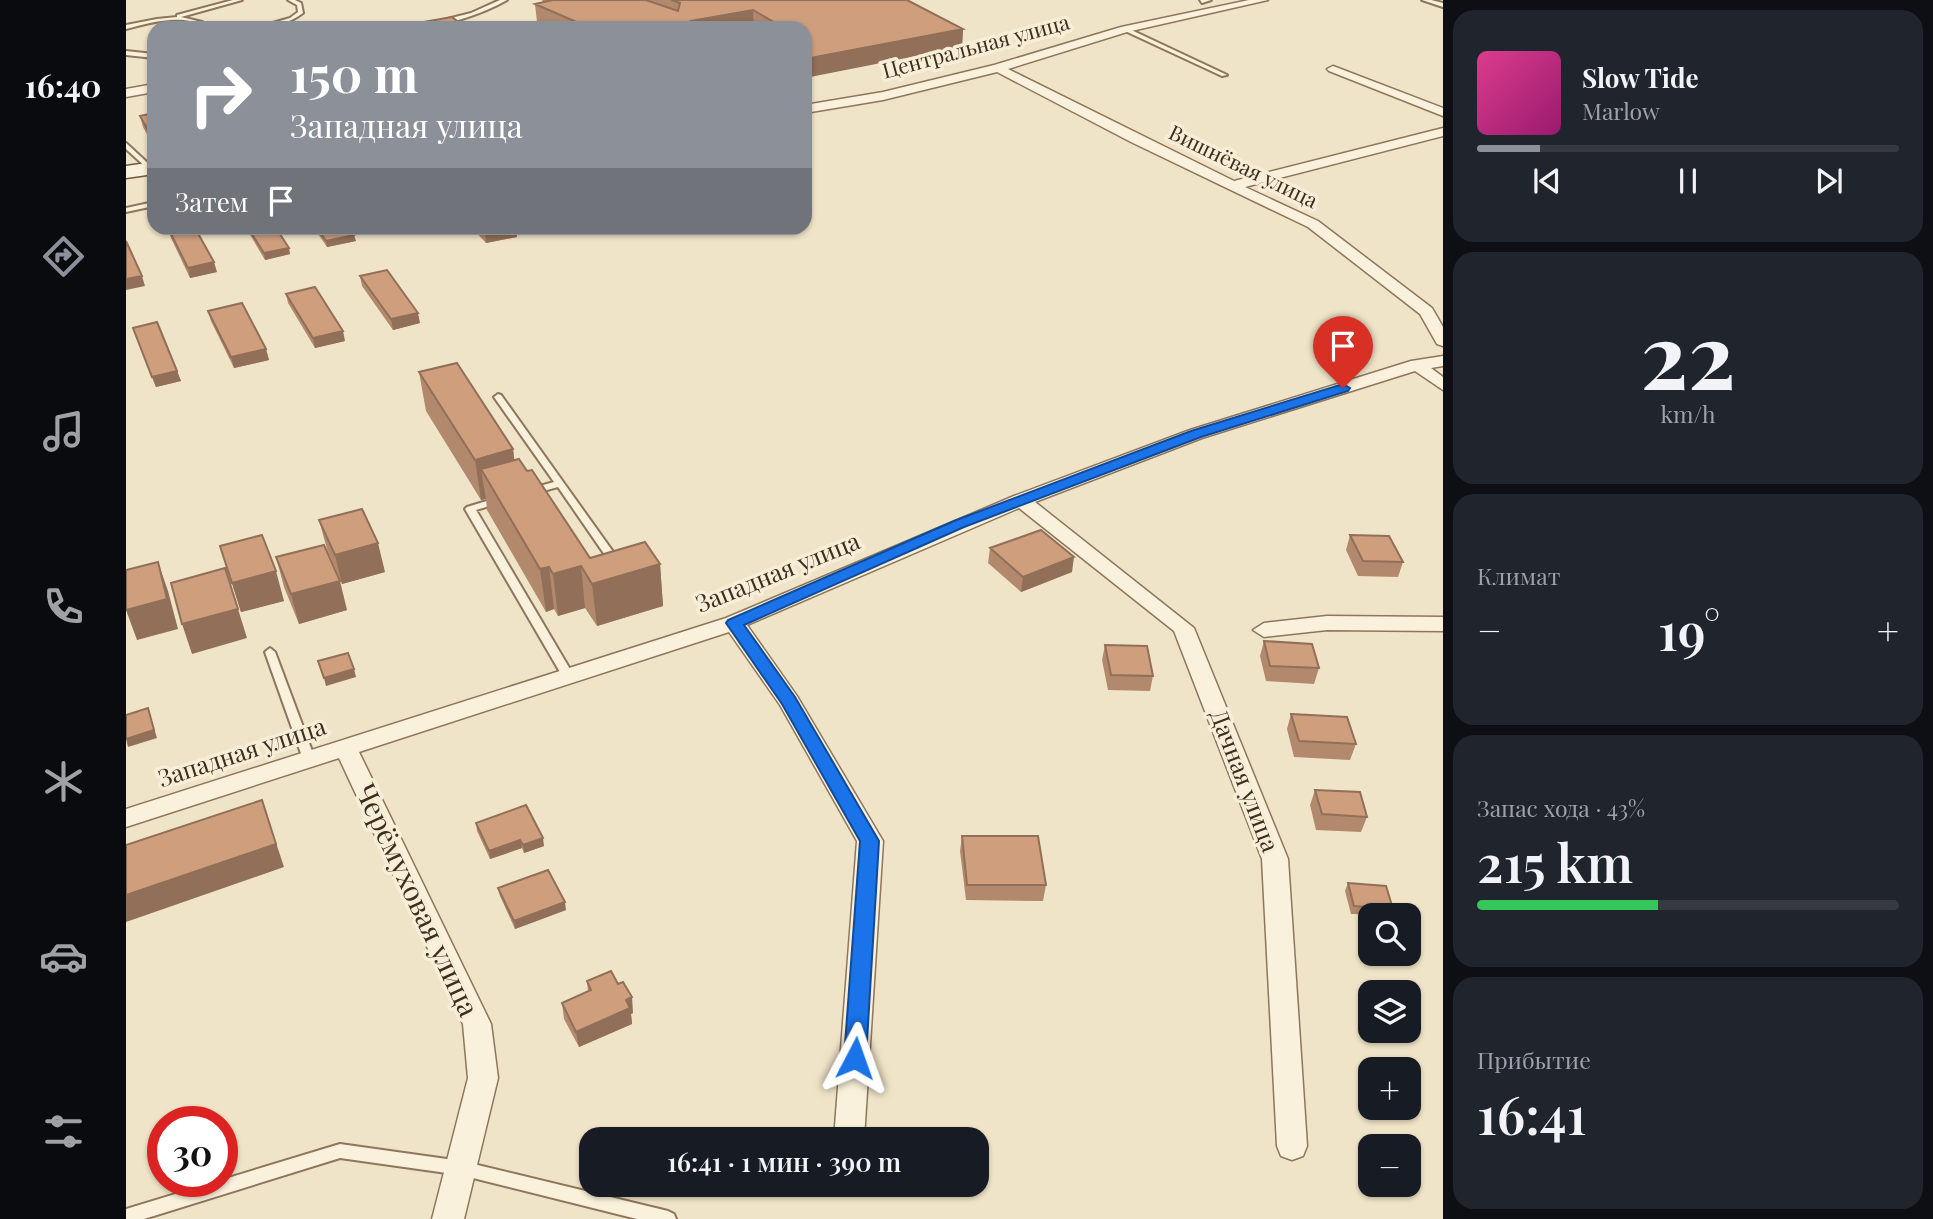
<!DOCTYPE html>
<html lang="ru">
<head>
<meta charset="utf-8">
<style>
  :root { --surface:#171b24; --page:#20242c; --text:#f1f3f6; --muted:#9ea1a6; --line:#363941; --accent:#8c9099 }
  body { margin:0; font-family:"Playfair Display",serif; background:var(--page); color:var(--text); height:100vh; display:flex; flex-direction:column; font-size:26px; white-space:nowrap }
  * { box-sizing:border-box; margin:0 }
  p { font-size:23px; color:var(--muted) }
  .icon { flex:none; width:38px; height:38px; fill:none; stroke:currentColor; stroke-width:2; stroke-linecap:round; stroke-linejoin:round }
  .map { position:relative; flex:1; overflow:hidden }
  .drawer { display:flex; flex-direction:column; gap:10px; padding:10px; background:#0d0f14; width:490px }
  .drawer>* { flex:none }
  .hud { position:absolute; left:21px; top:21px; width:665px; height:214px; border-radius:21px; box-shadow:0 2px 5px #0004; background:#8c9099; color:#fff; overflow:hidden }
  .fabs { position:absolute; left:1232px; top:903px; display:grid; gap:14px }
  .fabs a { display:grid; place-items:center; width:63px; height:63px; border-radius:14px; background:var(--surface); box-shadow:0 2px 5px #0004; font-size:35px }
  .speed { position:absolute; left:21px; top:1106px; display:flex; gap:14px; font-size:35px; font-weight:700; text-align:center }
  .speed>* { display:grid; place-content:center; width:91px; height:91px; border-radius:50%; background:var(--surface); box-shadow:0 2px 5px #0004; line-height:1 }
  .speed .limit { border:10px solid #d22; background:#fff; color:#111 }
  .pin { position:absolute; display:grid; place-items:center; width:60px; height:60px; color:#fff; margin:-72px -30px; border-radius:50% 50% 50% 0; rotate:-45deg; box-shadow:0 0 7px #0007 }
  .pin .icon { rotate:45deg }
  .me { position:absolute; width:77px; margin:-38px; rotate:4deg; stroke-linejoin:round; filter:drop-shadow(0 0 5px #0008) }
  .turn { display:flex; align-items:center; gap:24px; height:147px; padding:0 28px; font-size:32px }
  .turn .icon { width:91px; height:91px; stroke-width:2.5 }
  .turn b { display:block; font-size:49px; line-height:60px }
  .then { display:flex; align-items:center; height:66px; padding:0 28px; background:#0003; gap:14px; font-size:26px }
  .big { font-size:52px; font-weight:600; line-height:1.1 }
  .drawer .card { flex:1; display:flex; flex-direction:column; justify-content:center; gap:10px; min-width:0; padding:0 24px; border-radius:21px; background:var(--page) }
  .drawer .dial { align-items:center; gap:0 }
  .dial b { font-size:91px; line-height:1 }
  .song { display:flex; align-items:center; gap:21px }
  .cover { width:84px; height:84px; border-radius:10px; background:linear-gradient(135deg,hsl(330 70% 55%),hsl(320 70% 35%)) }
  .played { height:7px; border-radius:4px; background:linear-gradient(90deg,var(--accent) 15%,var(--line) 15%) }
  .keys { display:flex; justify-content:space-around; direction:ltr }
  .heat { display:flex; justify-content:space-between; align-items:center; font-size:38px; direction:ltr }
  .charge { height:10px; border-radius:5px; background:linear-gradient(90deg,#34c759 43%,var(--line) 0) }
  .trip { position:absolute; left:453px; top:1127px; width:410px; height:70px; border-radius:21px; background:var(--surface); box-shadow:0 2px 5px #0004; font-weight:600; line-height:70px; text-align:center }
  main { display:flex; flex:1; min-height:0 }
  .dock { display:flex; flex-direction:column; width:126px; justify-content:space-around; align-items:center; background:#090b0e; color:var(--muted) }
  .dock .icon { width:49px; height:49px }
  .dock .active { color:var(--accent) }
  .dock b { font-size:32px; color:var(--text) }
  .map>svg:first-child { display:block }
</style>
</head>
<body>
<main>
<nav class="dock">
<b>16:40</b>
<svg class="icon active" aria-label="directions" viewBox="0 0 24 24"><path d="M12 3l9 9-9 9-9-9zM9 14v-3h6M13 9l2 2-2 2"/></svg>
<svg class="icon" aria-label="music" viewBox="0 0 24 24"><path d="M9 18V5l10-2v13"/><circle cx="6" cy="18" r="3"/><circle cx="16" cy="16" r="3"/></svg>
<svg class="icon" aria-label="phone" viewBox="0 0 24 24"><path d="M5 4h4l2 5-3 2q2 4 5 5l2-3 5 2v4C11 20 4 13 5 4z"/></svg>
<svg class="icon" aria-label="climate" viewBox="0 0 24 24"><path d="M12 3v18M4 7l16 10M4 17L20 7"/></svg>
<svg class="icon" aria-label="car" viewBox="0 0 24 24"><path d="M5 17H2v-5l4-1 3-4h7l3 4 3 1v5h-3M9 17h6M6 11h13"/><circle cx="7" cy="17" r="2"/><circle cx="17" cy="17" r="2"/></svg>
<svg class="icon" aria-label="filters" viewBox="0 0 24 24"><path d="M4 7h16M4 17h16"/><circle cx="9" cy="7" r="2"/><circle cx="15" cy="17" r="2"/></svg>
</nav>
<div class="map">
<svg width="1317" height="1219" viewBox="0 0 1317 1219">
  <rect width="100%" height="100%" fill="#f0e4c8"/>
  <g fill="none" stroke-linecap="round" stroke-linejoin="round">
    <defs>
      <path id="lane" d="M107,0h9l-61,17 21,5 10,6c-9,0 -14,-5 -22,-7 -21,-4 -44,3 -64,8v-4l31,-6 20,-2v-2z
        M162,0h7l6,3 2,10c-13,10 -31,15 -48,15l35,-10 8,-6 -1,-7z
        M374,0h7c-24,14 -67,28 -95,28l59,-15z
        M1074,0h11l-9,3z
        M1296,0h9l12,3v4z
        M997,28h4l100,47 -5,1 -99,-46z
        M0,51l28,3v4l-28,-3z
        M0,143l26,24v2h-4l-22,-20z
        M28,202v4l-28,6v-4z
        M372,394l3,1 115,161 -1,2h-8l-49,-71 -26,7 -3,-1 -2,-2 2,-2 25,-7 -60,-85z
        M374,497l5,3 -2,2 -27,8 98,166 -2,3h-8l-99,-170 2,-2z
        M144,648l5,4 40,107 -2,3h-8l-2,-3 -38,-107z
        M214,1144l121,17 207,50 6,3 2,5h-39l-176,-44 -121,-17 -196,61h-18v-10z"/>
      <path id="street" d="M1123,0h19l-141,32 -119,37 226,112 209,-53v8l-198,51 73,34 114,87 11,19v19l-6,-2 -17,-30 -112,-87 -177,-85 -134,-70 -114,28 -78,13v-8l78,-13 111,-27 127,-38z
        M1207,66l110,42v8l-114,-45 -2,-2z
        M28,84v8l-28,5v-8z
        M1317,356v10l-12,2 12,9v13l-28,-19 -213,67 -167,64 159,126 94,231 19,287 -4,10 -11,4 -11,-4 -4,-10 -15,-287 -88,-228 -155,-123 -272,117 50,71 86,145 -19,298h-30l23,-298 -77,-136 -51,-73 -370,120 132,272 7,54 -34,141h-32l36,-141 -5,-54 -124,-266 -213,69v-18l600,-191 288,-122 176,-66 221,-69z
        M1201,616l116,1v14l-116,-1 -63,7 -11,-7 11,-7z"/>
      <path id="secondary" d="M28,162v12l-28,4v-12z"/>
    </defs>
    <!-- lane casing -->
    <use href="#lane" stroke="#8d765c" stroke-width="4"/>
    <!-- street casing -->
    <use href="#street" stroke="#8d765c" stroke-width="3"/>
    <!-- secondary casing -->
    <use href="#secondary" stroke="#6f573f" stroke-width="3"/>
    <!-- lane -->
    <use href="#lane" fill="#faf1dc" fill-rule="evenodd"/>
    <!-- street -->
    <use href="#street" fill="#faf1dc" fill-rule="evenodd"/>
    <!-- secondary -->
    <use href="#secondary" fill="#faf1dc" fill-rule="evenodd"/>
  </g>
  <!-- wall -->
  <path fill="#b2896c" d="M416,0h365l56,29 -1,18 -157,-19h-255l-13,-6 -2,-18 8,-2z
    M28,113v34l-11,-20 -3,-11z
    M42,228l49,44 -27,6 -19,-40z
    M120,228h30l14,26 -25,6z
    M188,228h35l7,13 -29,6z
    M346,228h44l1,9 -31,6z
    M234,276l60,47 -27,7 -31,-44z
    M160,294l59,47 -30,7 -27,-45z
    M82,311l58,38 3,11 -35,8 -23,-47z
    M7,328l44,43 4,10 -25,6z
    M293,372l94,77 1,11 13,11 63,87 70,6 3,42 -66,20 -12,-18 -27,8 -4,-7 -8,3 -59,-102 -1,-11 -5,1 -55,-89z
    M193,520l66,52 -43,12 -15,-35z
    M1224,535l53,27 -5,15 -40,-1 -12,-26z
    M94,546l64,55 -43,11z
    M864,548l82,24 -51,20 -33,-29z
    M150,557l71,53 -48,14 -15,-37z
    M1138,641l55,27 -5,16 -48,-3 -6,-25z
    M979,645l48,31 -3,15 -42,-1 -6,-30z
    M1165,714l65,30 -6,16 -56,-3 -7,-28z
    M1189,790l52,27 -6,15 -45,-2 -6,-25z
    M350,823l68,23 -20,7 -2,-5 -32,11 -13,-28z
    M836,836l84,49 -3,16 -77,-1 -6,-49z
    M1222,883l45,26 -2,6 -40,-1 -6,-23z
    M372,888l68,22 -51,19 -15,-33z
    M461,981l46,32 -2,1 1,10 -53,23 -15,-28 -2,-16 26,-11z"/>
  <!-- shaded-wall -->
  <path fill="#916f58" d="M627,10l1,18h-91l28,-7z
    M837,29l-1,18 -157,31v-19z
    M375,228h15l1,9 -31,6 -1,-12z
    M228,235l2,6 -29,6 -1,-6z
    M163,248l1,6 -25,6 -1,-7z
    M88,262l3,10 -27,6 -2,-10z
    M16,276l3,10 -19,4v-11z
    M292,313l2,10 -27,7 -2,-11z
    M217,331l2,10 -30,7 -2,-10z
    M140,349l3,11 -35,8 -3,-11z
    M51,371l4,10 -25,6 -4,-10z
    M387,449l5,41 -37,-21 5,30 -5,1 -6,-40z
    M252,543l7,29 -43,12 -7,-29z
    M948,557l-2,15 -51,20 2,-15z
    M32,562l10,29 10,38 -41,11 -11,-30z
    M534,564l3,42 -66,20 -5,-42z
    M455,566l4,42 -27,8 -5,-42z
    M423,567l5,42 -8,3 -6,-43z
    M150,571l8,30 -43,11 -9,-29z
    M214,581l7,29 -48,14 -8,-30z
    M112,609l9,29 -55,16 -10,-30z
    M228,669l2,8 -30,9 -2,-8z
    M22,708l9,30 -29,9 -2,-8z
    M136,800l22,67 -158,55v-27z
    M417,838l1,8 -20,7 -1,-8z
    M394,840l2,8 -32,11 -1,-8z
    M439,902l1,8 -51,19 -1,-8z
    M506,997l1,16 -2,1 1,10 -53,23 -3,-15z"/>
  <!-- building -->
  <path fill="#cf9f7d" stroke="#916f58" stroke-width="2" d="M427,0h93l32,11 2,-8 -9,-3h236l56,29 -158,30v-31h-21l-31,-18 -62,11 2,2 -30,5h-86l2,-5 -44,-19z
    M326,17l14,11h-77z
    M384,24l14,4h-40z
    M28,113v28l-14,-25z
    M42,228h27l19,34 -26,6z
    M122,228h28l13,20 -25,5z
    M191,228h32l5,7 -28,6z
    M356,228h19l-16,3z
    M0,241l16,35 -16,3z
    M261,270l31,43 -27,6 -31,-43z
    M189,287l28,44 -30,7 -27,-44z
    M116,303l24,46 -35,8 -23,-46z
    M31,322l20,49 -25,6 -19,-49z
    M331,363l56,86 -38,11 -56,-88z
    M393,459l8,12 5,-1 58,88 55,-16 15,22 -68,20 -11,-18 -28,8 -4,-7 -9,2 -59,-100z
    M236,509l16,34 -43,12 -16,-35z
    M915,530l33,27 -51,20 -33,-29z
    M136,535l14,36 -44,12 -12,-37z
    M1224,535l39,1 14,26 -40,-1z
    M198,545l16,36 -49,13 -15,-37z
    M32,562l9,37 -41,11v-40z
    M99,568l13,41 -56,15 -11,-41z
    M1138,641l48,3 7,24 -49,-2z
    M979,645l42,1 6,30 -42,-1z
    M222,653l6,16 -30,9 -6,-17z
    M22,708l6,22 -28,9v-24z
    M1165,714l56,3 9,27 -57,-3z
    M1189,790l45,2 7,25 -45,-3z
    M136,800l14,44 -150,51v-50z
    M400,805l17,33 -20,7 -3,-5 -31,11 -13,-28z
    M836,836h76l8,49h-79z
    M422,870l17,32 -51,19 -16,-33z
    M1222,883l38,3 7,23 -39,-3z
    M485,971l7,13 5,-2 9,15 -6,3 4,8 -54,24 -14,-29 29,-13 -4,-9z"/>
  <!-- route -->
  <path fill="#1a73e8" stroke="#114b97" stroke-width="2" d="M1217,384l7,4 -2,3 -147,46 -237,90 -220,98 51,72 84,144 -13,217 -4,7 -7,2 -8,-2 -3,-7 16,-217 -78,-137 -56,-81 2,-3 226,-99 237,-90z"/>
  <g text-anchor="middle" stroke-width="7" stroke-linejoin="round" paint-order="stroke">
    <!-- far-street labels -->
    <g font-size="21" fill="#3d2e20" stroke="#f7eed8">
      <text transform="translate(850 47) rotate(-15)" y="7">Центральная улица</text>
      <text transform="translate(1117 167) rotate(26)" y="7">Вишнёвая улица</text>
    </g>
    <!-- street labels -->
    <g font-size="24" fill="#3d2e20" stroke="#f7eed8">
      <text transform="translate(652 573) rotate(-22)" y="8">Западная улица</text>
      <text transform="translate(116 753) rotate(-18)" y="8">Западная улица</text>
      <text transform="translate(1118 781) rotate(69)" y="8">Дачная улица</text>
    </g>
    <!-- near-street labels -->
    <g font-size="28" fill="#3d2e20" stroke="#f7eed8">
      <text transform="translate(291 900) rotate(65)" y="10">Черёмуховая улица</text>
    </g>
  </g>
</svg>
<div class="fabs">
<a><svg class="icon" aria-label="search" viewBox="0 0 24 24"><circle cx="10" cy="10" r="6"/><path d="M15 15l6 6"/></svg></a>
<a><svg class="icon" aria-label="layers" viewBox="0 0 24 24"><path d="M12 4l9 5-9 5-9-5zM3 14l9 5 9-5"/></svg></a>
<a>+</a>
<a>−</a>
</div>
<div class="speed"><div class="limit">30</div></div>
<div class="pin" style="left:1217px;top:388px;background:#d93025"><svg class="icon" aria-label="arrive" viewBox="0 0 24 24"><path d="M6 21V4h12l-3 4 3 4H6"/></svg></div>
<svg class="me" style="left:729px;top:1058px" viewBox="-20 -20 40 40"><path d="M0-17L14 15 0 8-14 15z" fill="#1a73e8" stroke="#fff" stroke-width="4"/></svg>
<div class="trip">16:41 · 1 мин · 390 m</div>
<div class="hud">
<div class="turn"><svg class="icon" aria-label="right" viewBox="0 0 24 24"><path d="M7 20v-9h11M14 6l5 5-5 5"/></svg><div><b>150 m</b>Западная улица</div></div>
<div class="then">Затем<svg class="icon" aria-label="arrive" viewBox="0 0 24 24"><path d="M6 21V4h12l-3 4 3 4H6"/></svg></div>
</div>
</div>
<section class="drawer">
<div class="card">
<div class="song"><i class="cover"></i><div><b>Slow Tide</b><p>Marlow</p></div></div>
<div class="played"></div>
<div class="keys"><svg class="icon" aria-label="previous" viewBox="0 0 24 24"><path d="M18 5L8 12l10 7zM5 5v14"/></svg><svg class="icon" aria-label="pause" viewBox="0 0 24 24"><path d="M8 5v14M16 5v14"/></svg><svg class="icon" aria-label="next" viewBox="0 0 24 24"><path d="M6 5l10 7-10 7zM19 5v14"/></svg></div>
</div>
<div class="card dial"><b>22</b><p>km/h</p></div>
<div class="card"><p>Климат</p>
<div class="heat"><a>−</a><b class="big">19°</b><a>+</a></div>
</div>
<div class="card"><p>Запас хода · 43%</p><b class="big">215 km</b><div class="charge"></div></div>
<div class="card"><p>Прибытие</p><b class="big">16:41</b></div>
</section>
</main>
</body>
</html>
